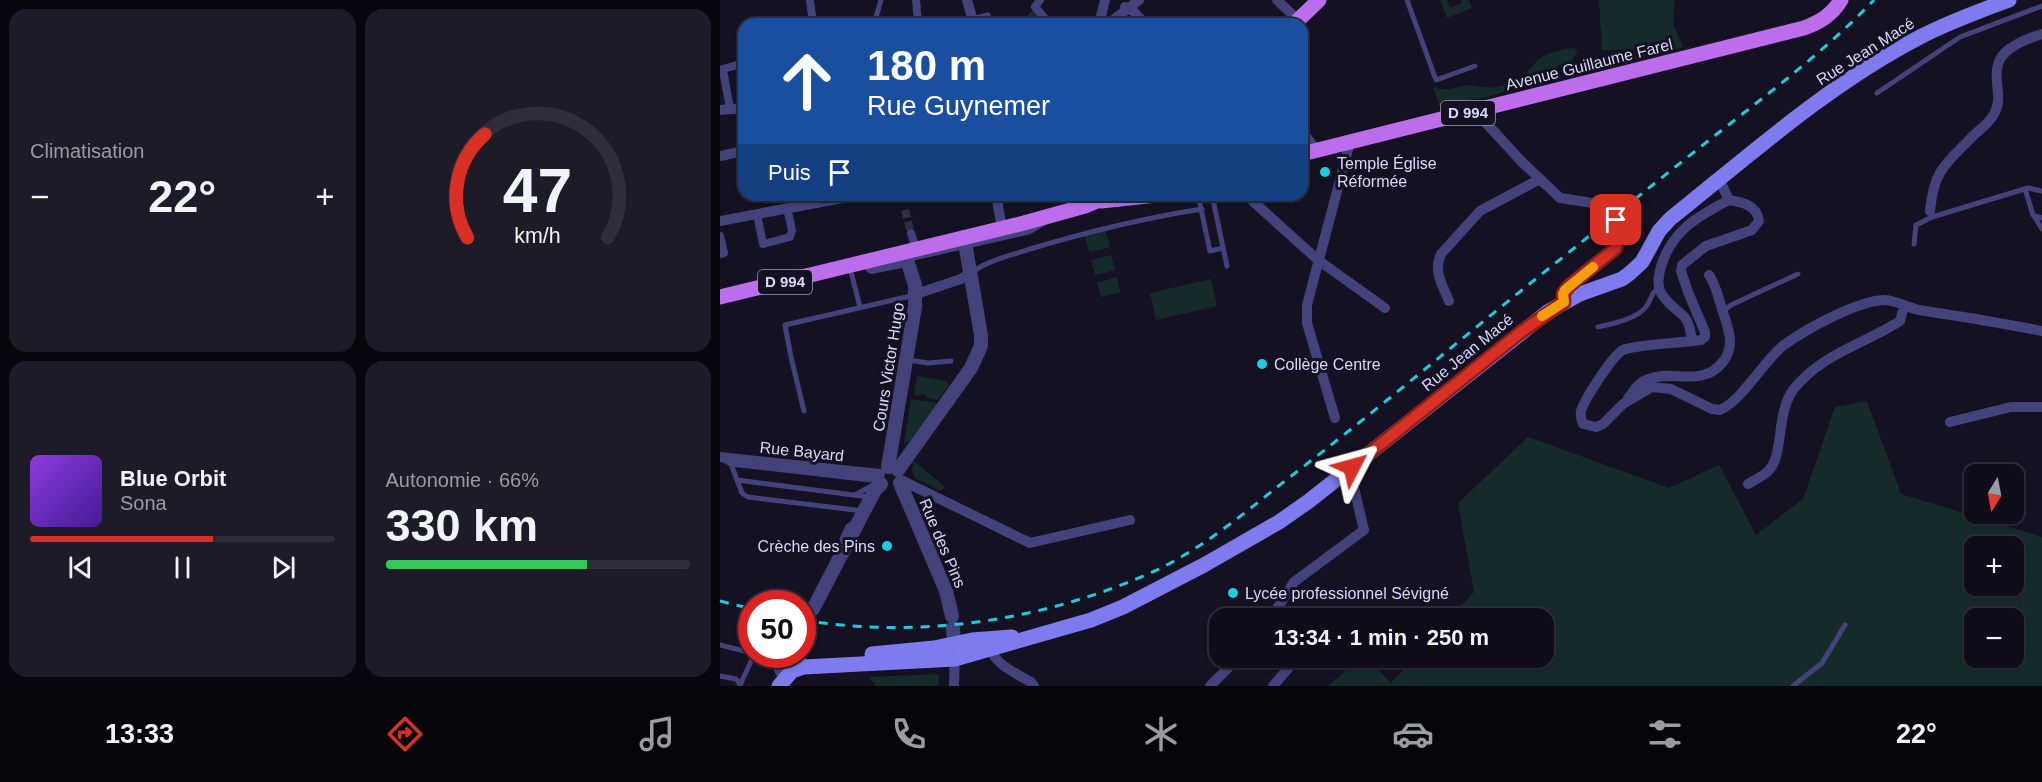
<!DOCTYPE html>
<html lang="fr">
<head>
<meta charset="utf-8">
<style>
  :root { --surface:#0f0d1a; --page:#1d1b27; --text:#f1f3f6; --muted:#9b9ca2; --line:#2f2d39; --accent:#d93025 }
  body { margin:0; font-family:Helvetica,sans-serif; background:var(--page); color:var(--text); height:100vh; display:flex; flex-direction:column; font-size:22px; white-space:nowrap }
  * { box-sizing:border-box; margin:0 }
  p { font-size:20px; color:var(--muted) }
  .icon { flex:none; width:33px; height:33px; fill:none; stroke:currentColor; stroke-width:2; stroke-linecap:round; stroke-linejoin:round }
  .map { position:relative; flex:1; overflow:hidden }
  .drawer { display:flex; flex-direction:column; gap:9px; padding:9px; background:#08070e; width:720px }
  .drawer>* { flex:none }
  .guide { position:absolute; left:18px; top:18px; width:570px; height:183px; border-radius:18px; box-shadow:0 2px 4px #0004,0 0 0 2px var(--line); background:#1a4fa0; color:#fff; overflow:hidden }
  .needle { width:39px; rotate:190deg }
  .controls { position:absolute; left:1244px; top:464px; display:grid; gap:12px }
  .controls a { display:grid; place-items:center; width:60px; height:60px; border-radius:12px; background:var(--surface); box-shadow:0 2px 4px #0004,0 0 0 2px var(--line); font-size:30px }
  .speed { position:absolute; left:18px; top:590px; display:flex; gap:12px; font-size:30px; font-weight:700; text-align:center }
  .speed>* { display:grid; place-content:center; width:78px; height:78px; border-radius:50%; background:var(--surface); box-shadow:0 2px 4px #0004,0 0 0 2px var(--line); line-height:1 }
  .speed .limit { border:9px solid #d22; background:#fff; color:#111 }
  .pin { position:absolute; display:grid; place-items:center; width:51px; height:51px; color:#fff; margin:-26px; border-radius:12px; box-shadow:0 3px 9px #0006 }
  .me { position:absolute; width:66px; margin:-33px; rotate:51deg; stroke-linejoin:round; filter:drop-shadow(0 0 4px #0008) }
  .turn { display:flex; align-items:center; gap:21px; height:126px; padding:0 30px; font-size:27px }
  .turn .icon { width:78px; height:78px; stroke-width:2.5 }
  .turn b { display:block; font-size:42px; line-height:51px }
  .then { display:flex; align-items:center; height:57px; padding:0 30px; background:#0003; gap:12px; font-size:22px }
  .big { font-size:45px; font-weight:600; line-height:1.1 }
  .drawer .widget { flex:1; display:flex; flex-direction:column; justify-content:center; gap:9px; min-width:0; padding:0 21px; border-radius:18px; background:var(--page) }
  .drawer .dial { align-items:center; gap:0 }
  .dial svg { height:156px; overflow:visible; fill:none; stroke:var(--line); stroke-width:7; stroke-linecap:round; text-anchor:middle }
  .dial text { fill:var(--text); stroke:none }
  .song { display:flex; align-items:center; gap:18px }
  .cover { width:72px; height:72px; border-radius:9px; background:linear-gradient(135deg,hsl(270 70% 55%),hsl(260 70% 35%)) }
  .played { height:6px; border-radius:3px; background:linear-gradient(90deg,var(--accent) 60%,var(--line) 60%) }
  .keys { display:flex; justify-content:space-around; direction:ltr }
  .heat { display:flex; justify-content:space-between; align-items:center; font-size:33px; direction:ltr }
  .charge { height:9px; border-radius:4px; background:linear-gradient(90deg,#34c759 66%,var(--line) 0) }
  .drawer .tiles { flex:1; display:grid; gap:9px; grid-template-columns:repeat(2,1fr) }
  .trip { position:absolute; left:489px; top:608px; width:345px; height:60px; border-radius:18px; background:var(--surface); box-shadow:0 2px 4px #0004,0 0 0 2px var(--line); font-weight:600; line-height:60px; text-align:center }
  .tab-bar { display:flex; height:96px; justify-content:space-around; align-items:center; background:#06050a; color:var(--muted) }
  .tab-bar .icon { width:42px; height:42px }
  .tab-bar .active { color:var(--accent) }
  .tab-bar b { font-size:27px; color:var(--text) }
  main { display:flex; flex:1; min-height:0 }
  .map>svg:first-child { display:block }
</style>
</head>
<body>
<main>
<section class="drawer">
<div class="tiles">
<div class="widget"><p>Climatisation</p>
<div class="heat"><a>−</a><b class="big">22°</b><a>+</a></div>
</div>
<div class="widget dial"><svg viewBox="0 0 100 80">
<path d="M14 69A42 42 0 1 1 86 69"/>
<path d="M14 69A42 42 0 0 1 23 16" stroke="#d93025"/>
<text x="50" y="56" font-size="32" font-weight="700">47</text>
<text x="50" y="72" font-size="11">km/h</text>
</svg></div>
<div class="widget">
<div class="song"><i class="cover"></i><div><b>Blue Orbit</b><p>Sona</p></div></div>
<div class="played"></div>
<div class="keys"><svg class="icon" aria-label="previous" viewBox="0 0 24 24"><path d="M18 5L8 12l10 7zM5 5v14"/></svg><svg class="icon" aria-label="pause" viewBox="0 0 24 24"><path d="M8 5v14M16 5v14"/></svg><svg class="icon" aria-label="next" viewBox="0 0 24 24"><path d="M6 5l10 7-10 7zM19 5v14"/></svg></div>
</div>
<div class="widget"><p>Autonomie · 66%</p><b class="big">330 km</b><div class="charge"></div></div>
</div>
</section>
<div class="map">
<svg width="1322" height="686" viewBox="0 0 1322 686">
  <rect width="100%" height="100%" fill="#141122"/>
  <!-- green -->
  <path fill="#152b2a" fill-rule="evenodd" d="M720,0h7l3,8 12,-5 -1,-3h8l3,8 -25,10z
    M879,0h76l-2,23 10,24 -81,20v-5l8,-1 1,-9 51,-3v-4h-15v4l-45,1z
    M314,9l13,15h-28z
    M854,48l4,5 -6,7 -19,8 -10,11 -55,18 -49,8 -6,-18c14,5 22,0 36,-2 6,0 8,1 14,2 9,2 23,-1 32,-5 9,-4 14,-12 20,-19 9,-10 26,-14 39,-15z
    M384,226l6,21 -21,5 -5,-21z
    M391,255l4,15 -20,5 -4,-15z
    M397,277l3,15 -19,5 -4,-14z
    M491,279l6,27 -61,14 -6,-27z
    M197,376l29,5 3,4 -11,15 -10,-2 -5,-4 -4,2 -5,-1z
    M191,399l26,4 -26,37 -7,4z
    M1147,401l34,93 141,43v149h-714l33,-29h4l26,26 24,-26h129v-39h-94l24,-26 -16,-89 70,-66 141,51 50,-23 37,70 47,-36 32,-92zM1254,546h39v39h-39zM1254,618h39v39h-39z
    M194,461l30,25 -1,3 -2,2 -26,-13 -3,-8z
    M219,674l-1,12h-62l-7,-9z"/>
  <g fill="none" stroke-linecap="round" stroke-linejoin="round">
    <!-- pedestrian-tunnel -->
    <path stroke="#322f42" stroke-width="8" stroke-dasharray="8 4" stroke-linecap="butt" d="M185,210l6,23"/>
    <!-- service -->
    <path stroke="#44427a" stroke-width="5" d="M687,0l29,80 39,-14
      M252,19l16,-4 2,9
      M154,24l7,-24
      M1157,93l83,-56 82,-31
      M1305,189l8,26 9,3
      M478,195l12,56 13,-3
      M492,195l15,71
      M1210,211l2,6 96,-29 14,3
      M1314,216l8,13
      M1194,244l2,-19 16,-8
      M189,259l120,-27 15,-9
      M130,268l10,39
      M251,273c17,-13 39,-17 59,-24 57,-17 114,-31 172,-40
      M1002,312l9,-7 67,-31
      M878,327c13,-3 38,-8 47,-19 6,-6 5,-14 13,-20
      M188,360l20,3 23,-2
      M84,411l-13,-54 -6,-32 130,-30
      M4,460l7,4 149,17
      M11,464l11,29 6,4 115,14
      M17,480l132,17
      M135,495l18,-10
      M122,539l6,-13 6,-3
      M0,645l32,8
      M0,676l16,3 4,5
      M20,685l13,-28 -1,-3
      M1073,686l29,-23 23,-38"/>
    <!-- pedestrian -->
    <path stroke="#44427a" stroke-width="8" d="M90,0l3,24
      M196,0l2,24
      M320,0l-5,7 15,17
      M0,70l24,-7
      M3,70l7,39
      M582,130l16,20
      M37,214l6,30 27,-7 2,-7 -5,-22
      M191,233l5,16
      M0,236l4,17 -4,1"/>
    <!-- minor -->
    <path stroke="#44427a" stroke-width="10" d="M247,0l7,24
      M557,0l21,20
      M405,7l8,4 12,13
      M379,24l6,-24
      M388,24l31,-24
      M0,110l24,-2
      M755,111l47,51 38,36 33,5 9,6
      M0,156l24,-5
      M999,179l10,21c-33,17 -59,32 -69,70 -2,10 -3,18 3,26 16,22 25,12 29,45 -13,2 -59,4 -69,9 -10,5 -39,50 -42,61 -1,5 0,8 2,13l13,3 7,-3 20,-20 29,-17 19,2 41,20 8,1c23,-10 44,-50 64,-65 22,-16 73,-44 100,-45 12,0 24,8 35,10 41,6 82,13 123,21
      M276,195l6,33
      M526,195l72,65 67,48
      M1210,211c4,-43 17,-48 45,-77 7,-6 15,-12 19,-20 11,-18 -5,-39 8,-58 9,-11 27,-18 40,-22
      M0,221l139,-26
      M196,294l45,-15 9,-6
      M729,301c-7,-17 -16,-30 -8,-47l39,-43 60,-32
      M844,302l-1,-8 2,-4 51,-42 3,-14 -3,-14
      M972,341l9,-1 4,-3v-5l-17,-40 -7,-21 1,-6 24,-19 46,-16 7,-9c-2,-16 -17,-19 -30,-21
      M908,398c6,-7 11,-16 20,-19 24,-10 54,9 75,-17 11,-15 7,-28 2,-44 -6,-15 -7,-30 -16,-43
      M615,418l-28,-95v-18l43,-163
      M1230,422l61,-15h31
      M0,457l160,17
      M181,480l129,63 100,-23
      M1028,484c6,-4 14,-7 19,-12 18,-15 8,-57 26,-82 28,-36 71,-46 107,-69l4,-15
      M551,618l23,-36 70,-52 -10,-42 -8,-17
      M269,643c3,21 25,29 42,39l3,4
      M79,654l5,13
      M234,686l1,-33
      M490,686l29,-29
      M553,686l25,-29"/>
    <!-- tertiary -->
    <path stroke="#44427a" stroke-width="14" d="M152,267l35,-7 8,25v22l-27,160
      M178,470l73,-102 10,-22v-11l-17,-98
      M180,483l46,108 6,25
      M93,609l62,-119 6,-6
      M82,628l3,-4
      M233,628l1,16
      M61,670l8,-16"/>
    <!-- secondary -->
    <path stroke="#7d7bed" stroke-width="15" d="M152,654l62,-6 38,-8 40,-3
      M59,686l13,-15 12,-4 151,-8 136,-39 32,-13 81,-42 75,-43 30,-21 240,-190 31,-17 42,-15 8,-6 12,-11 17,-31 11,-12c80,-64 159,-135 250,-182 29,-15 59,-26 89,-37"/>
    <!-- primary -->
    <path stroke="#bb6deb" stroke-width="15" d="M574,24l25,-24
      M582,154l502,-126c16,-6 28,-13 37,-28
      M381,201l56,-6
      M0,297l304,-74 61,-17 26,-11"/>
    <!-- rail -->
    <path stroke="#1eccde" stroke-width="3" stroke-dasharray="9 8" stroke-linecap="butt" d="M0,601l32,8
      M82,620c118,19 238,1 346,-46 52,-23 95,-60 138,-94 77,-59 151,-121 226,-182 65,-52 130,-105 196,-157 57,-45 115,-88 166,-141"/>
  </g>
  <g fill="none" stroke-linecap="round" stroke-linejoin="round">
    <defs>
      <path id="route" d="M632,467l169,-135 43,-30 -1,-8 6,-8 47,-38 3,-14 -3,-14"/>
    </defs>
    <!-- route casing -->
    <use href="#route" stroke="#8d1f18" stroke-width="15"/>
    <!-- route -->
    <use href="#route" stroke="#d93025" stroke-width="10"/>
    <!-- slow -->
    <path stroke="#f59e0b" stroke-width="10" d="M822,316l22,-14 -1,-8 2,-4 28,-23"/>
  </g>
  <!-- markers -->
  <g fill="#1eccde" stroke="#141122" stroke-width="2">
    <circle cx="605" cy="172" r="6"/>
    <circle cx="542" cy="364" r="6"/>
    <circle cx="167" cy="546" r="6"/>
    <circle cx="513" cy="593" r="6"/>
  </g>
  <g text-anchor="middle" stroke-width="6" stroke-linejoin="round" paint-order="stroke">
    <!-- shield labels -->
    <g fill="#141122" stroke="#9f9cb9" stroke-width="1.5">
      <rect x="721" y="101" width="54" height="24" rx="4.5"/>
      <rect x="38" y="270" width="54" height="24" rx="4.5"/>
    </g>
    <g font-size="15" font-weight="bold" fill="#dbd7fa">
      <text x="748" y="118">D 994</text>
      <text x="65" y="287">D 994</text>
    </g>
    <!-- street labels -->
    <g font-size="16" fill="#dbd7fa" stroke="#141122">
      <text transform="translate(1145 51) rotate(-32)" y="6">Rue Jean Macé</text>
      <text transform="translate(869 64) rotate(-14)" y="6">Avenue Guillaume Farel</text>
      <text transform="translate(747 352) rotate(-39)" y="6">Rue Jean Macé</text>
      <text transform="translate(168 367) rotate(-81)" y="6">Cours Victor Hugo</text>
      <text transform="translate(82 451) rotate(6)" y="6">Rue Bayard</text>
      <text transform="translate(223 543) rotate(67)" y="6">Rue des Pins</text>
    </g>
    <!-- poi labels -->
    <g font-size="16" fill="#dbd7fa" stroke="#141122" text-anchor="start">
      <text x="617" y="169">Temple Église<tspan x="617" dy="18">Réformée</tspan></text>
      <text x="554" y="370">Collège Centre</text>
      <text x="155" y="552" text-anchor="end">Crèche des Pins</text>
      <text x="525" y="599">Lycée professionnel Sévigné</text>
    </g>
  </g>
</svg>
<div class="controls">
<a><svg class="needle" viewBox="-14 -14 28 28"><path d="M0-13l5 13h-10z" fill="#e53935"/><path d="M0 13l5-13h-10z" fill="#9b9ca2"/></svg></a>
<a>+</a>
<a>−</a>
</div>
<div class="speed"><div class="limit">50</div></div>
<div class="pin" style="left:896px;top:220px;background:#d93025"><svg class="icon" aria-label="arrive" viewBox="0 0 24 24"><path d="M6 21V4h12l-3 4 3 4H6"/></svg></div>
<svg class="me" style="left:632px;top:467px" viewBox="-20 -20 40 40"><path d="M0-17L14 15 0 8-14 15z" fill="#d93025" stroke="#fff" stroke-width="4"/></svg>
<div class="trip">13:34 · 1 min · 250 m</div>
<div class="guide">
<div class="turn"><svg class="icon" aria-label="ahead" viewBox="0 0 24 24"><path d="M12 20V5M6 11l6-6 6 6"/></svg><div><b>180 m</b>Rue Guynemer</div></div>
<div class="then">Puis<svg class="icon" aria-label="arrive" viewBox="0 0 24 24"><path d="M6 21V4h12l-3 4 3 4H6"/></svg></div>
</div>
</div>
</main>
<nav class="tab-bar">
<b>13:33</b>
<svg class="icon active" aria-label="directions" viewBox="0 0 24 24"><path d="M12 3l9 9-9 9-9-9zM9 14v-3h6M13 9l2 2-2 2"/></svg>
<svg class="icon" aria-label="music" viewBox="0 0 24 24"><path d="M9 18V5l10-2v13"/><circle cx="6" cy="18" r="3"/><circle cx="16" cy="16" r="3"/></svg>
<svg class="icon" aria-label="phone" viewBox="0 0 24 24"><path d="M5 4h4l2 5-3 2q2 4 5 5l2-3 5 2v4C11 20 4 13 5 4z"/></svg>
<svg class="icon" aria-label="climate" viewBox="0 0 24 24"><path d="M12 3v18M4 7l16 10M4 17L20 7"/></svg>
<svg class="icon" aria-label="car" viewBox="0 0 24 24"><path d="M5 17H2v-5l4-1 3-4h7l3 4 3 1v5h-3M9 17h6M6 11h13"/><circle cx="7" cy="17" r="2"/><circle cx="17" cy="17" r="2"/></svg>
<svg class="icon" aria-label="filters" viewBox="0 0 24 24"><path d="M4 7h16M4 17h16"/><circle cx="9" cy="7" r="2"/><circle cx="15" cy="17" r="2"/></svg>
<b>22°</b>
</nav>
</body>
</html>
